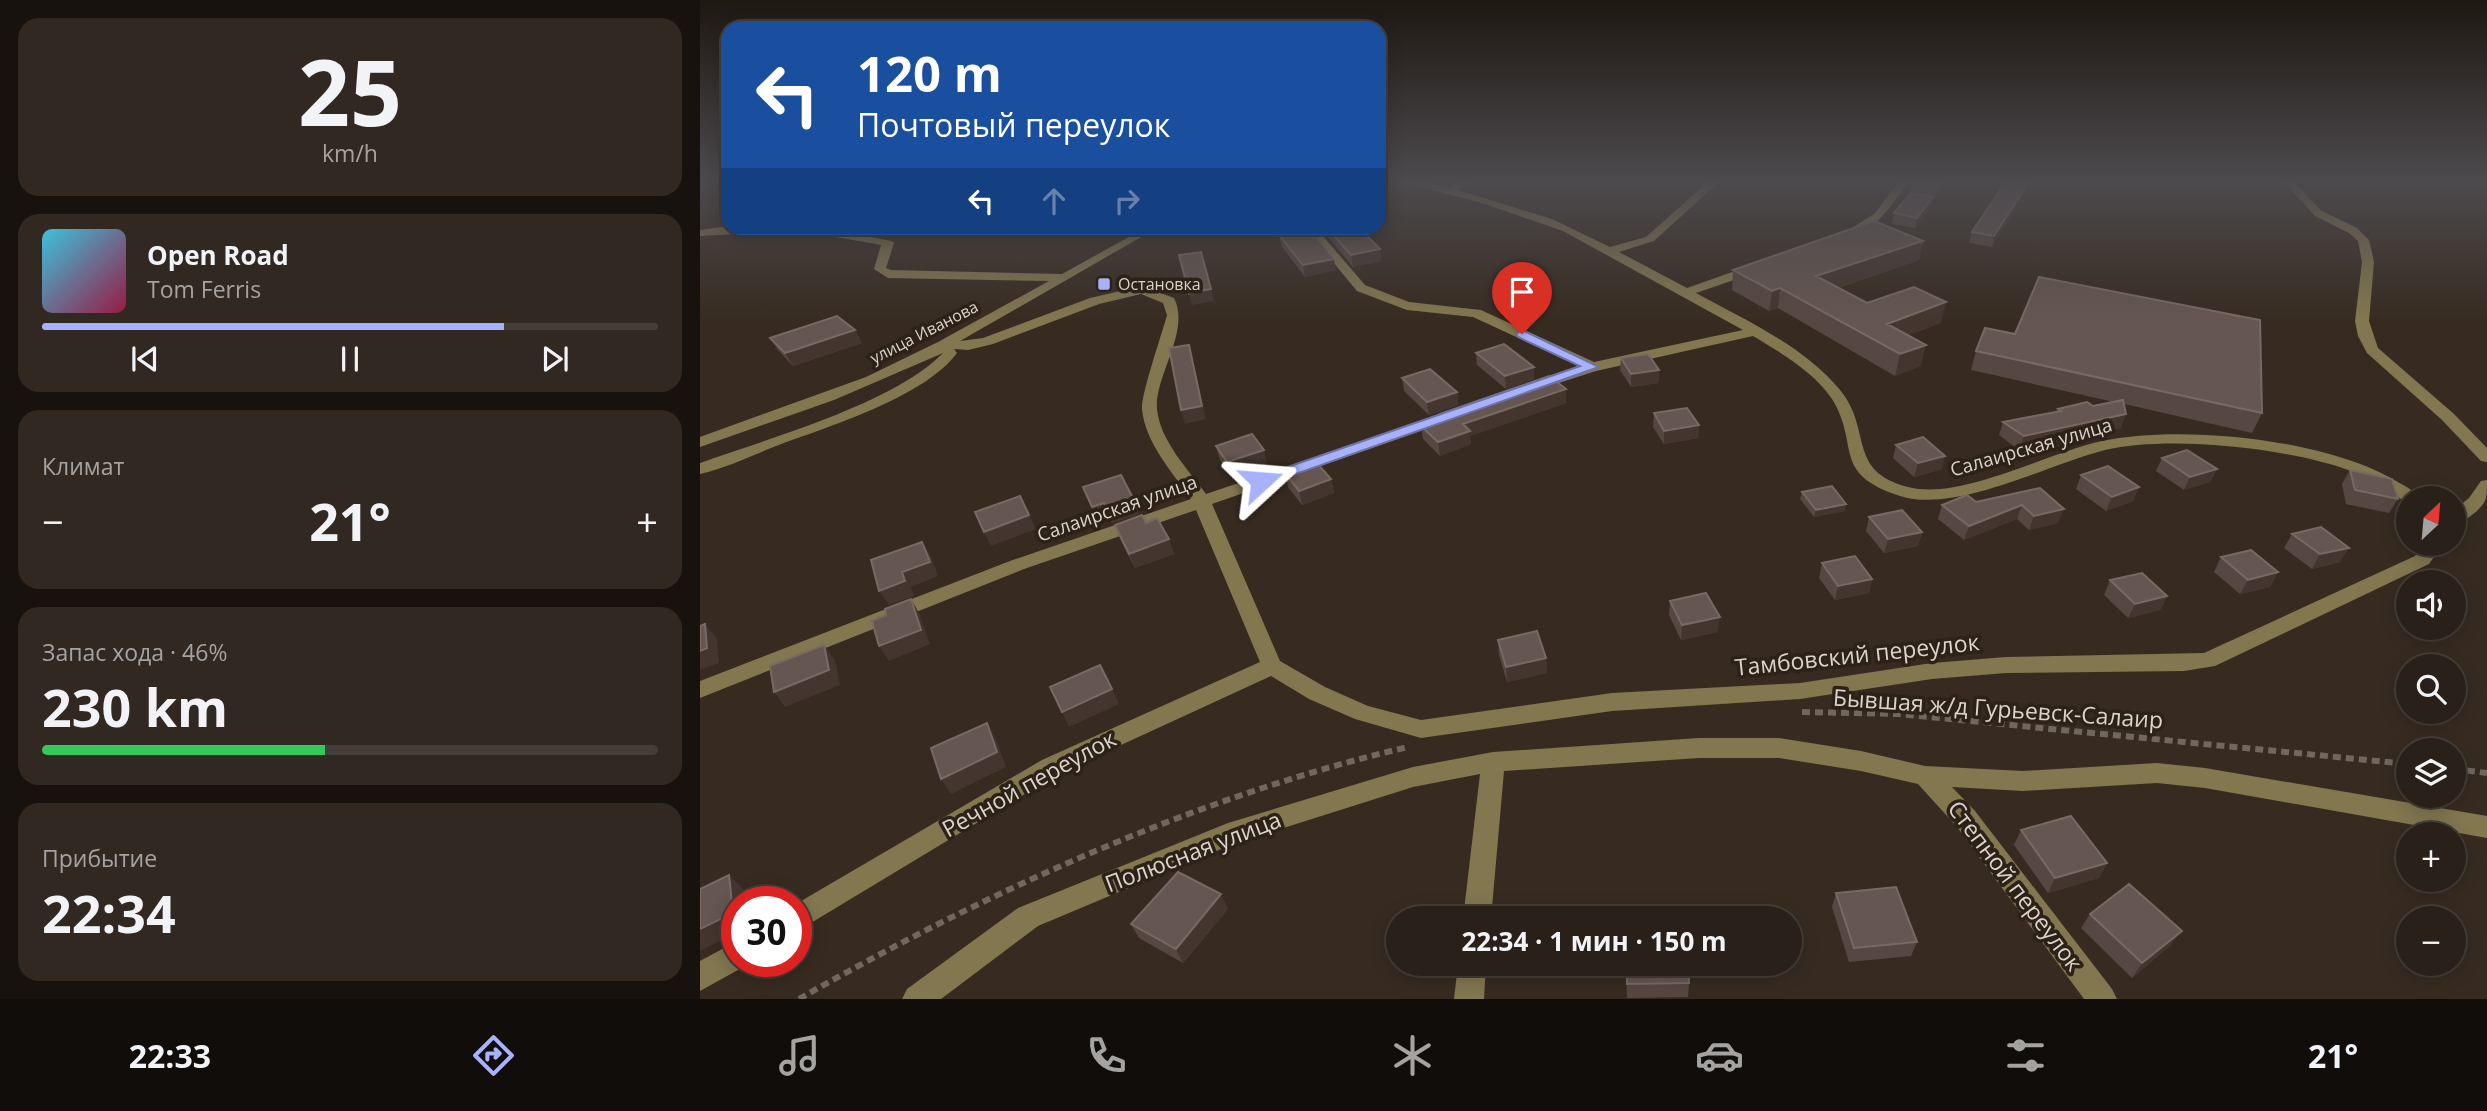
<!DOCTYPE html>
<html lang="ru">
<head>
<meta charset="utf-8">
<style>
  :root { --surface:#292019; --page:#312822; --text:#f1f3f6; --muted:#a5a3a2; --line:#453e38; --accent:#a7b1fc }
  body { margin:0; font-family:"Open Sans",sans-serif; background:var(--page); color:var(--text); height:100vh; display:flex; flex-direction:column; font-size:26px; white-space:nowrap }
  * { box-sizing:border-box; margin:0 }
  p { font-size:23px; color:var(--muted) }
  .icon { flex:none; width:38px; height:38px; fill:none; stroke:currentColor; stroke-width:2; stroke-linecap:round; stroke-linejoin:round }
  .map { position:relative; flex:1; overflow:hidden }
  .drawer { display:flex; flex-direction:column; gap:18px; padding:18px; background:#17120e; width:700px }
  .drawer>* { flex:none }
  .top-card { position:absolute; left:21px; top:21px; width:665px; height:214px; border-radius:21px; box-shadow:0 4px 18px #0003,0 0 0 2px var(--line); background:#1a4fa0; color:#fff; overflow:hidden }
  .needle { width:46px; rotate:26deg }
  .buttons { position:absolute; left:1696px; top:486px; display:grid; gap:14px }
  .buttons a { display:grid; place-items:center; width:70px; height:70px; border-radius:50%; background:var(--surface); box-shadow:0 4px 18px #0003,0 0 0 2px var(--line); font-size:35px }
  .speed { position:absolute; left:21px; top:886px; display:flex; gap:14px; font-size:35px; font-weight:700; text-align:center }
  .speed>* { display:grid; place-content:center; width:91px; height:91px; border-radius:50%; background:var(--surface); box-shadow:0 4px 18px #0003,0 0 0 2px var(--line); line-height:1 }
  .speed .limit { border:10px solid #d22; background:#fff; color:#111 }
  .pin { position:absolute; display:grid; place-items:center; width:60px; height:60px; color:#fff; margin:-72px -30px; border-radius:50% 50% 50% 0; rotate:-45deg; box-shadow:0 0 7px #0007 }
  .pin .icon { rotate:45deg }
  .me { position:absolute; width:77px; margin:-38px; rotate:71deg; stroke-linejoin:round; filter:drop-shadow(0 0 5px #0008) }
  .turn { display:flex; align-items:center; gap:24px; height:147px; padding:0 21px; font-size:32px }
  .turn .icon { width:91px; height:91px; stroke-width:2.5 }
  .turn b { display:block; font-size:49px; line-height:60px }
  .lanes { display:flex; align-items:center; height:66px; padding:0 21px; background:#0003; justify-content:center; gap:35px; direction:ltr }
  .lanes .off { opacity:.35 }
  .big { font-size:52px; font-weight:700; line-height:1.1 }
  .drawer .card { flex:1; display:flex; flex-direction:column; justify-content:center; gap:10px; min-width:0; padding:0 24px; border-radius:21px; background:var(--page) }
  .drawer .dial { align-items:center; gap:0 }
  .dial b { font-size:91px; line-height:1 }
  .song { display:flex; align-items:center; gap:21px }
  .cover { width:84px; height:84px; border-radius:10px; background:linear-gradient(135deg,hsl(190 70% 55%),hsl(340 70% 35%)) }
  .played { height:7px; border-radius:4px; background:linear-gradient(90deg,var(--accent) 75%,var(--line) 75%) }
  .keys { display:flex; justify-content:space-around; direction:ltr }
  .heat { display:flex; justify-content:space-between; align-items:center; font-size:38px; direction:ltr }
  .charge { height:10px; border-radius:5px; background:linear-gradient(90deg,#34c759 46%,var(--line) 0) }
  .trip { position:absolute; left:686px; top:906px; width:416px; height:70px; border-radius:35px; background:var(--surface); box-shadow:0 4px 18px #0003,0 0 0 2px var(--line); font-weight:700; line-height:70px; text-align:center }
  .tabs { display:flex; height:112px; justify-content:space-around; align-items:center; background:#100d0a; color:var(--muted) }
  .tabs .icon { width:49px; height:49px }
  .tabs .on { color:var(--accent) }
  .tabs b { font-size:32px; color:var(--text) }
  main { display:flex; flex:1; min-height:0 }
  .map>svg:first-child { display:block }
</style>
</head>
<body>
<main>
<section class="drawer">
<div class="card dial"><b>25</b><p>km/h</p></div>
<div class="card">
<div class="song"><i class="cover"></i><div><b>Open Road</b><p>Tom Ferris</p></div></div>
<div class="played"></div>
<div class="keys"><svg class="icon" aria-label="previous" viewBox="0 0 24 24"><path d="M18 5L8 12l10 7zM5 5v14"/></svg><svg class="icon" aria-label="pause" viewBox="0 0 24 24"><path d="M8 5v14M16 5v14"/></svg><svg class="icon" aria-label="next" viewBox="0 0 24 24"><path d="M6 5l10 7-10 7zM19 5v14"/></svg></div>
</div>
<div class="card"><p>Климат</p>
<div class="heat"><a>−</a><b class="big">21°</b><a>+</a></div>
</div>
<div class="card"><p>Запас хода · 46%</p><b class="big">230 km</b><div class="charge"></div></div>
<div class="card"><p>Прибытие</p><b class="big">22:34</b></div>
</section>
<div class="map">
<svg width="1787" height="999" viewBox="0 0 1787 999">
  <rect width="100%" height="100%" fill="#372b21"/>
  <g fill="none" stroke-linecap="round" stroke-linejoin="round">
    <!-- path -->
    <path stroke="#71675e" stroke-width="6" stroke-dasharray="8 5" stroke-linecap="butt" d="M1102,712l97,2 509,50
      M1754,769l33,4
      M99,999c187,-107 399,-203 609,-252"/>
    <!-- minor -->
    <path fill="#837750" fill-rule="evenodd" d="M697,181h21l30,6 13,-6h13l-16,9 94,29 58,28 36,-10 63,-56h11l-66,60 -35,11 68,36 62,-22h8v6l-61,21c49,27 108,53 144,97 33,40 6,81 68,97 52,14 141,-35 194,-46 79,-17 224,-2 294,40 9,5 19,10 26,18h-14l-1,4c-18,-12 -36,-24 -56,-32 -63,-23 -180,-36 -246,-21 -56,14 -149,64 -205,46 -70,-23 -39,-50 -68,-97 -17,-26 -52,-47 -79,-63l-157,35 -59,19h-10l-2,-3 2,-3 52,-18 -106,-49 -66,-7 -50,-19 -52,-63h11l49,57 44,17 72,8 113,52 149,-32 -180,-99 -81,-28z
      M1199,181h10c-13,18 -39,59 -64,56v-4l30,-20z
      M1583,181h10l29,30 35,17 12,12 5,22 -5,59 9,27 76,66 33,34v14l-6,-1 -39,-41 -75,-67 -9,-17 -3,-15 7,-59 -4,-21 -9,-8 -34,-17z
      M28,226v2h67l-6,3 -89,5v-6z
      M96,228h23l73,13 2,2 -8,25 5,2 171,4 83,-46h12l-197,113 23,-3 107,-40 52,-12 32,12c17,33 -20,79 -17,111 3,32 31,60 49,85l242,-82h10l3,3 -3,3 -246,86 68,157 45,26 43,19 53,14 191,-27 188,-10 132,-20 74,-6 198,-4 211,-97 9,-12h19l-14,20 -214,102 -31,5 -178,2 -74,6 -132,20 -188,12 -191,27 -66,-19 -46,-20 -38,-23 -213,98 -262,158v-28l246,-144 218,-98 -64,-152 -172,59 -324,129v-17l310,-120 181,-62c-18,-26 -46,-56 -49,-90 -1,-15 20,-75 25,-94l-4,-12 -22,-9 -42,10 -106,40 -25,6 -14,-1 3,4c-32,44 -130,74 -181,93 -25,10 -50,22 -76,28v-11c67,-24 195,-60 243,-110l-109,47 -134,47v-10l166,-60 72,-35 111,-61 -161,-3 -14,-9 7,-24 -79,-14z
      M1787,480c0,5 0,13 -1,18 -3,11 -22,24 -32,27v-15l15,-12 12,-17z
      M999,738h80l82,13 64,15 98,5 134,-8 48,5 282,48v22l-282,-50 -48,-5 -134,8 -71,-4 23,24 137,178 5,10h-33l-127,-172 -39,-43 -57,-13 -82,-13h-80l-195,13 -13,148h-28l17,-145 -67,13 -180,57 -195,82 -97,73h-39l5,-10 111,-81 210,-85 185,-56 80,-15z
      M37,941v20h12l-2,4 -47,26v-30z
      M758,964h28l-2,35h-30z"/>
  </g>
  <!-- wall -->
  <path fill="#574742" d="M1215,181h31l-11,17h-3l-2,10 -15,20 -23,-4 2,-11 17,-20 2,-10z
    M1329,182l-3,10 -34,55 -23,-4 3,-11z
    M626,228h33l21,21 1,12 -28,6 -25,-30z
    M579,235l57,35 -31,7 -23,-30z
    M1223,241l-4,19 -81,28 29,15 74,20 -33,12 13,31 -26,10 -117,-68 -9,3 -37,-21 1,-20z
    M155,330l7,13 -69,23 -15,-16 -8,-12z
    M1276,351l286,62 -10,20 -128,-29 -3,24 -102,22 -20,-15 4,-13 54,-10 1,-3 35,-3 21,-4 -143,-32z
    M776,353l58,14v12l-28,10 -29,-24z
    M921,358l38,12 -1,13 -27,4 -11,-17z
    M702,378l55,14 1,13 -29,10 -25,-24z
    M866,403l-96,33 1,8 -31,12 -17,-17 -2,-13 19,-7v-5z
    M954,413l45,12 -1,13 -34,6 -11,-17z
    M1196,445l46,24 -28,8 -21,-19z
    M516,446l51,18 -36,12 -11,-16z
    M1462,458l55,11 -7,13 -26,8 -28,-19z
    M1650,470l48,29 -9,14 -43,-9 -4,-20z
    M585,473l46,6 3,14 -32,12 -14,-18z
    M1381,475l58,12 -6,14 -27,10 -30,-22z
    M383,487l56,27 -27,9 -3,-6 -11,4z
    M1340,488l18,35 -29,7 -12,-11 -53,21 -26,-21 4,-14 34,-3z
    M1102,492l43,19 -31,6 -14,-18z
    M1169,517l53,15 -4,14 -34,7 -18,-22z
    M446,523l23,16 5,15 -39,14 -15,-29 -5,-14z
    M1592,534l48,28 -28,7 -28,-21z
    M1521,557l57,15 -8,15 -30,7 -26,-22z
    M1122,563l50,16 -3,14 -34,7 -16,-22z
    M1410,580l57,16 -7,14 -32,8 -24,-23z
    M970,601l48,31 -37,8 -12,-25z
    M798,640l48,18 1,15 -40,9 -8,-27z
    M1321,830l86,33 -8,15 -51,15 -34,-48z
    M1136,893l81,49 -6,14 -62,6 -17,-55z
    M528,909l-45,54 -44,-25 -8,-14z
    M1390,914l81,31 -39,33 -51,-50z
    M926,964h62l1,19 -1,14 -61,1z"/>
  <!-- shaded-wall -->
  <path fill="#44352f" d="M1242,181h4l-11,17 2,-10z
    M1329,182l-3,10 -34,55 2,-11z
    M1233,197l-3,11 -15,20 2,-10z
    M1223,241l-4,19 -106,36 3,-20z
    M680,249l1,12 -28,6 -2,-12z
    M634,259l2,11 -31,7 -2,-12z
    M1080,288l-2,20 -9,3 3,-20z
    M511,289l3,12 -22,4 -3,-12z
    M1246,302l-5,21 -59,22 5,-21z
    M155,330l7,13 -69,23 -8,-13z
    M489,345l17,74 -21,5 -4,-14z
    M1226,345l-5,21 -26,10 5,-22z
    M834,367v12l-28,10 -1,-13z
    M959,370l-1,13 -27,4v-13z
    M866,389v14l-96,33 1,8 -31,12 -2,-14 25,-18z
    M757,392l1,13 -29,10 -2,-13z
    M1426,414l-5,14 -102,22 5,-14z
    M999,425l-1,13 -34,6v-13z
    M564,450l3,14 -36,12 -4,-14z
    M1245,456l-3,13 -28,8 4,-14z
    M1517,469l-7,13 -26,8 6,-13z
    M631,479l3,14 -32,12 -3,-14z
    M1439,487l-6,14 -27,10 6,-14z
    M434,500l5,14 -27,9 -5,-14z
    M404,503l5,14 -11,4 -6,-14z
    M1146,504l-1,7 -31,6 2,-7z
    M1322,505l-5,14 -53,21 5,-14z
    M1364,509l-6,14 -29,7 5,-14z
    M329,515l7,14 -45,17 -7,-14z
    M1222,532l-4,14 -34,7 4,-14z
    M469,539l5,15 -39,14 -6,-14z
    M222,542l9,14 7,20 -27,11 3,9 -25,9 -10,-14 23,-19z
    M1649,548l-9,14 -28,7 8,-15z
    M1578,572l-8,15 -30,7 8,-14z
    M1172,579l-3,14 -34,7 3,-14z
    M1467,596l-7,14 -32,8 7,-14z
    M211,599l8,14 11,31 -41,17 -10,-15z
    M1020,617l-2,15 -37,8 1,-15z
    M5,624l12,15 2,24 -19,7v-19z
    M124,645l11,15 5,25 -55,22 -11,-15z
    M846,658l1,15 -40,9 -1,-15z
    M412,689l7,15 -50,23 -7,-15z
    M287,723l8,14 11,30 -55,27 -10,-15z
    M1407,863l-8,15 -51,15 7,-15z
    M29,875l15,15 1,11h-8v32l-37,18v-22z
    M521,894l7,15 -45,54 -7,-14z
    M1482,931l-11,14 -39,33 10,-15z"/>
  <!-- building -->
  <path fill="#655651" stroke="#786964" stroke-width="2" d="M1215,181h27l-5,7 -24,-5z
    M1306,181h15l8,1 -35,54 -22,-4z
    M1211,193l22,4 -16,21 -23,-5z
    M1174,221l49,20 -107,35 51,27 47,-16 32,15 -59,22 39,21 -26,9 -120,-66 -8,3 -39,-21z
    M627,228h32l21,21 -29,6z
    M610,229l24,30 -31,6 -24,-30z
    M501,252l10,37 -22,4 -10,-38z
    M1339,277l221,43 2,93 -286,-62 9,-23 30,6z
    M137,316l18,14 -70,23 -15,-15z
    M804,344l30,23 -29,9 -29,-23z
    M489,345l13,61 -21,4 -12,-62z
    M948,354l11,16 -28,4 -10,-16z
    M730,369l27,23 -30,10 -25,-24z
    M849,376l17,13 -103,35 7,7 -32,11 -17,-16 23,-8 -4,-4z
    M1423,400l3,14 -102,22 -21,-14 58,-11 -3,-2 29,-7 6,4z
    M987,408l12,17 -35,6 -10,-18z
    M552,434l12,16 -37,12 -11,-16z
    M1223,437l22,19 -27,7 -22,-18z
    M1487,450l30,19 -27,8 -28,-19z
    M616,462l15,17 -32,12 -14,-18z
    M1408,466l31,21 -27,10 -31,-22z
    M1650,470l42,9 6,20 -43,-9z
    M421,475l13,25 -27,9 -3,-6 -12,4 -9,-20z
    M1132,486l14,18 -30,6 -14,-18z
    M1340,488l24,21 -30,7 -12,-11 -53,21 -27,-21 25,-10 9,7z
    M320,496l9,19 -45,17 -9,-20z
    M1202,510l20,22 -34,7 -19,-22z
    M442,515l4,8 11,-5 12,21 -40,15 -14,-29z
    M1621,527l28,21 -29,6 -28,-20z
    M222,542l8,20 -28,10 3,9 -26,10 -8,-31z
    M1551,550l27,22 -30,8 -27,-23z
    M1155,556l17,23 -34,7 -16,-23z
    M1442,573l25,23 -32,8 -25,-24z
    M1006,593l14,24 -38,8 -12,-24z
    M211,599l10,31 -42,16 -7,-25 14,-6 -1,-6z
    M5,624l2,24 -7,3v-25z
    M837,631l9,27 -40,9 -8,-27z
    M124,645l5,25 -55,22 -4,-26z
    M400,665l12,24 -50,23 -12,-25z
    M287,723l10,29 -56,27 -10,-31z
    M1371,816l36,47 -52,15 -34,-48z
    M478,872l43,22 -45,55 -45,-25z
    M29,875l4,38 -33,16v-40z
    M1429,884l53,47 -40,32 -52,-49z
    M1196,887l21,55 -63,6 -18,-55z
    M927,964h61l1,19 -62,1z"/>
  <!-- sky -->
  <linearGradient id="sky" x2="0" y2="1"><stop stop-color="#1e1812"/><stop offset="0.56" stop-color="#4d4a4e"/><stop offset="1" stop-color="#4d4a4e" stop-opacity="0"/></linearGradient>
  <rect width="1787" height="321" fill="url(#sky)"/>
  <!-- route -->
  <path fill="#a7b1fc" stroke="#6d73a4" stroke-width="2" d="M822,330l77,37 -332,117 -6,2 -8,-5 3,-3 324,-112 -62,-29 -2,-3z"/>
  <!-- markers -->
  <rect fill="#a7b1fc" stroke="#2d2217" stroke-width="2.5" x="397" y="277" width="14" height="14" rx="3.5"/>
  <g text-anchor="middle" stroke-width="7" stroke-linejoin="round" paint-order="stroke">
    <!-- far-poi labels -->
    <g font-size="16" fill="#dbd3cc" stroke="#2d2217" text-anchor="start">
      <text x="418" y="290">Остановка</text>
    </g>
    <!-- far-street labels -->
    <g font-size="16" fill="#dbd3cc" stroke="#2d2217">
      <text transform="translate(224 332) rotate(-27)" y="6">улица Иванова</text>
    </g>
    <!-- street labels -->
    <g font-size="19" fill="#dbd3cc" stroke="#2d2217">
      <text transform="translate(1331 447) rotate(-16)" y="7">Салаирская улица</text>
      <text transform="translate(417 508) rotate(-19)" y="7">Салаирская улица</text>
    </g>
    <!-- near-street labels -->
    <g font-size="23" fill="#dbd3cc" stroke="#2d2217">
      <text transform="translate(1157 655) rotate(-6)" y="8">Тамбовский переулок</text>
      <text transform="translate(1298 709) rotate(4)" y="8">Бывшая ж/д Гурьевск-Салаир</text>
      <text transform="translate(329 784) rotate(-29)" y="8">Речной переулок</text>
      <text transform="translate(493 852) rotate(-21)" y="8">Полюсная улица</text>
      <text transform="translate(1315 886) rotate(53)" y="8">Степной переулок</text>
    </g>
  </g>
</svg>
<div class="buttons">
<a><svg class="needle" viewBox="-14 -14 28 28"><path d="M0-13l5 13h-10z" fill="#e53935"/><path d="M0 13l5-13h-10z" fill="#a5a3a2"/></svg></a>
<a><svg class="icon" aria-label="sound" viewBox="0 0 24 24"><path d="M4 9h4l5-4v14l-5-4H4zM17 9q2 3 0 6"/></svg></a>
<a><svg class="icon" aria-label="search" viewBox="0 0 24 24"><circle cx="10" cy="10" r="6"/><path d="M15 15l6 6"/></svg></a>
<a><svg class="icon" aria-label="layers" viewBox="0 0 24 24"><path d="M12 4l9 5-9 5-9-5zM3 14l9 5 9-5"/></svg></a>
<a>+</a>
<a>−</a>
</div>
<div class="speed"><div class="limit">30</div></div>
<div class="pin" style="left:822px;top:334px;background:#d93025"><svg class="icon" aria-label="arrive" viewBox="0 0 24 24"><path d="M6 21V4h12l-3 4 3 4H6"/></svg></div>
<svg class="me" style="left:561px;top:481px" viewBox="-20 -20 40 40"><path d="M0-17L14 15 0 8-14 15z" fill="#a7b1fc" stroke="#fff" stroke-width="4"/></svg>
<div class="trip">22:34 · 1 мин · 150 m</div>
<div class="top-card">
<div class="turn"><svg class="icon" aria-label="left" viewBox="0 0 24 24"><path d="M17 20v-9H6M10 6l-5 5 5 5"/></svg><div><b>120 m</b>Почтовый переулок</div></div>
<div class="lanes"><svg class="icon" aria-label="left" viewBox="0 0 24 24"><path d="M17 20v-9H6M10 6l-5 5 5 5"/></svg><svg class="icon off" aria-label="ahead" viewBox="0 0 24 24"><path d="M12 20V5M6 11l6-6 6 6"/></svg><svg class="icon off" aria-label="right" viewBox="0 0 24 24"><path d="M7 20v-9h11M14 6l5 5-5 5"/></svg></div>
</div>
</div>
</main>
<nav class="tabs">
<b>22:33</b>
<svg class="icon on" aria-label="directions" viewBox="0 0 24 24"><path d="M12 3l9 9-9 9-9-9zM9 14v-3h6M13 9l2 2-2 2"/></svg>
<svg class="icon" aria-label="music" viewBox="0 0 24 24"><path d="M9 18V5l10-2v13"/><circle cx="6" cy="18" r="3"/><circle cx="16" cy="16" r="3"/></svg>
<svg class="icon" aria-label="phone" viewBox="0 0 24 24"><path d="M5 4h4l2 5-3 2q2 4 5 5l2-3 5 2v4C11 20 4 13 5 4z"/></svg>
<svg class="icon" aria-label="climate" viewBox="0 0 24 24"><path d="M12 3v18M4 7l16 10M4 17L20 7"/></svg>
<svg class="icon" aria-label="car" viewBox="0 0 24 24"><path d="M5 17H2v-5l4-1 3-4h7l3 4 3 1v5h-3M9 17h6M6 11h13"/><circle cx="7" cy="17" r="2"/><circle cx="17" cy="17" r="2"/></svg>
<svg class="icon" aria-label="filters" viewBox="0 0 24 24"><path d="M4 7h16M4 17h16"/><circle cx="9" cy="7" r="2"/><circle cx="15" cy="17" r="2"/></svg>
<b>21°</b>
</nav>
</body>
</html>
